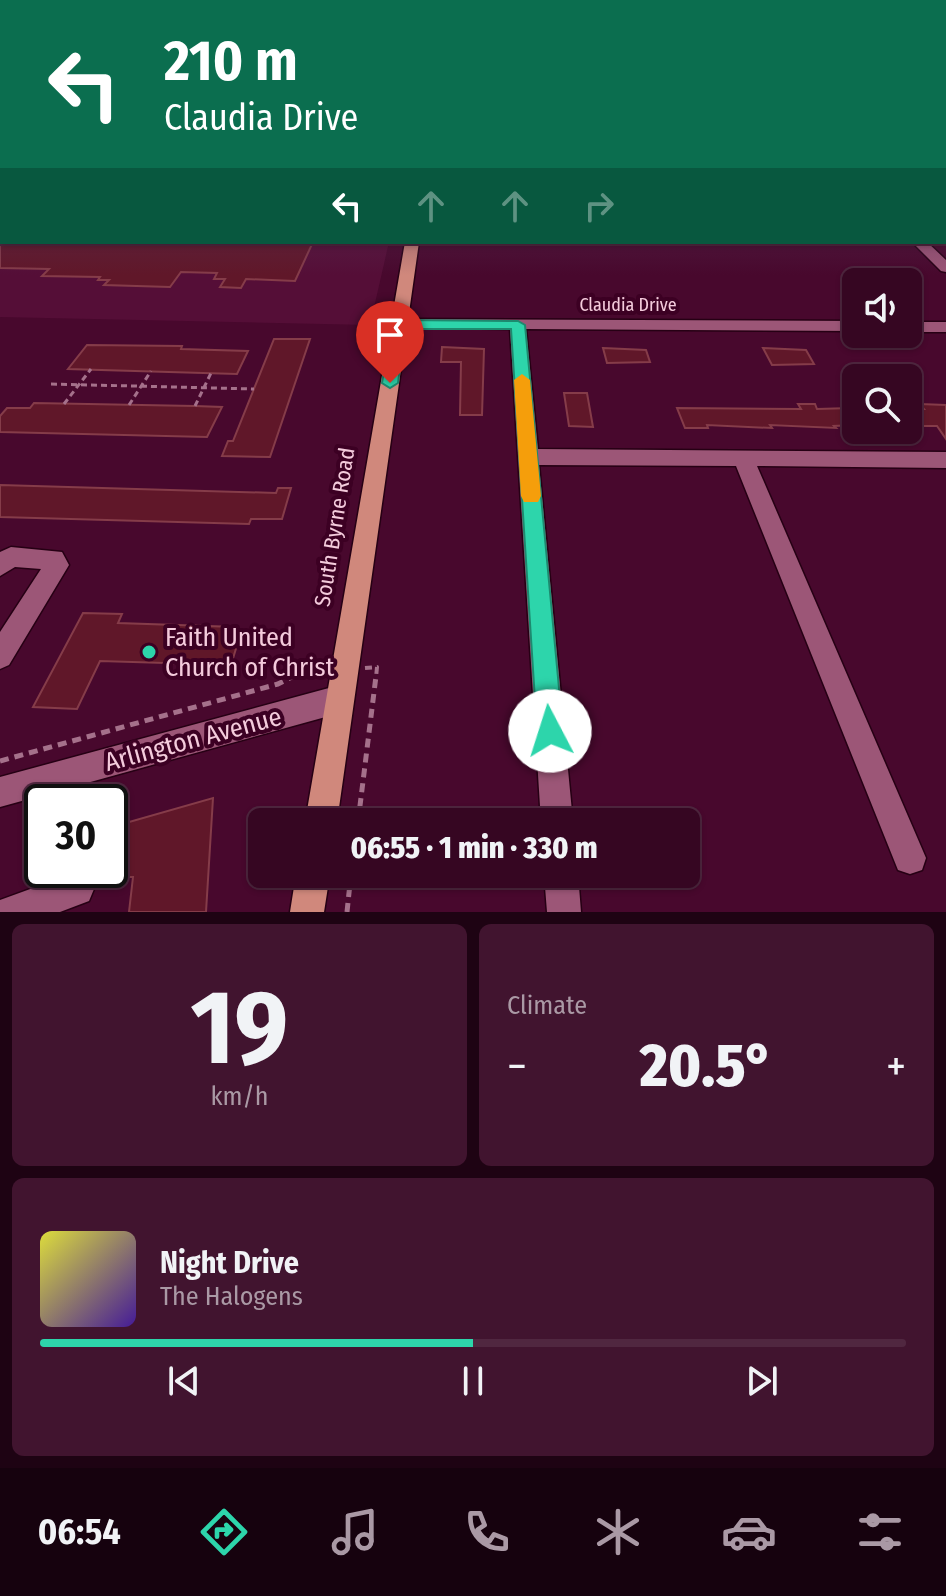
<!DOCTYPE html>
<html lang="en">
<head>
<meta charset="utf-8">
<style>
  :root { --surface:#360622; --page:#41142f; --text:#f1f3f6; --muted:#aa99a5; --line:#502740; --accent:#2dd5ab }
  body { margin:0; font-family:"Fira Sans Condensed",sans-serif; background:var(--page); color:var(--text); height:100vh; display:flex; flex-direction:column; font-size:30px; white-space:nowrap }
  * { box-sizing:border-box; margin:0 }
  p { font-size:26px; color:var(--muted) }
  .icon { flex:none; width:44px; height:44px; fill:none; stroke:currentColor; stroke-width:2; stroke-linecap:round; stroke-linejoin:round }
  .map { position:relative; height:912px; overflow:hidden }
  .sheet { display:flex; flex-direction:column; gap:12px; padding:12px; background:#1e0313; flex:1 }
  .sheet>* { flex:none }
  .guide { position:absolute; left:0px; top:0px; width:946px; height:244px; box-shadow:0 2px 6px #0004,0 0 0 2px var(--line); background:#0b6e4f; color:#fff; overflow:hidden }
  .fabs { position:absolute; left:842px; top:268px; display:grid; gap:16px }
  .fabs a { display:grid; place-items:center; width:80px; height:80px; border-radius:12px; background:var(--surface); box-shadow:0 2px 6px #0004,0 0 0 2px var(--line); font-size:40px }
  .speed { position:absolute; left:24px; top:784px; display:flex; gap:16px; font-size:40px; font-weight:700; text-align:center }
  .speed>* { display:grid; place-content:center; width:104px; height:104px; border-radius:50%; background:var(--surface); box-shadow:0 2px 6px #0004,0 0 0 2px var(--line); line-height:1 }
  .speed .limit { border:4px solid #111; border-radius:12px; background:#fff; color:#111 }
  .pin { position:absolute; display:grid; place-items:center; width:68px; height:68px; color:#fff; margin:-82px -34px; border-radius:50% 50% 50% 0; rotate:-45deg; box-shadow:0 0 8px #0007 }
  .pin .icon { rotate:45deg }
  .me { position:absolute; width:88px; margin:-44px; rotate:355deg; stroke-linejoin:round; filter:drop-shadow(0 0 6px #0008) }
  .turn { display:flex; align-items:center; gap:28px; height:168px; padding:0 32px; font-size:36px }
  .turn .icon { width:104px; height:104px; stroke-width:2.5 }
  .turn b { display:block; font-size:56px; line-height:68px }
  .lanes { display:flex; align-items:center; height:76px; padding:0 32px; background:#0003; justify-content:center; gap:40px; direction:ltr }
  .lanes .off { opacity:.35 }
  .big { font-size:60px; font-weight:800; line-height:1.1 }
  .sheet .widget { flex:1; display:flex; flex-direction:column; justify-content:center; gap:12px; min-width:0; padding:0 28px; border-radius:12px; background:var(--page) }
  .sheet .dial { align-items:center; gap:0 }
  .dial b { font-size:104px; line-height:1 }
  .song { display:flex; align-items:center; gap:24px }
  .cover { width:96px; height:96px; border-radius:12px; background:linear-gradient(135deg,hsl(60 70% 55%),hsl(260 70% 35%)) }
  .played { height:8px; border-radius:4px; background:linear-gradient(90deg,var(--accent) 50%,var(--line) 50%) }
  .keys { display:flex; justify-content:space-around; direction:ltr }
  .heat { display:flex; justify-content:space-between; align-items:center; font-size:44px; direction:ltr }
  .sheet .tiles { flex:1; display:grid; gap:12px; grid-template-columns:1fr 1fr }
  .widget:last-child { grid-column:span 2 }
  .trip { position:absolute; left:248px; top:808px; width:452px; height:80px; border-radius:12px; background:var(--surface); box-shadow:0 2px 6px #0004,0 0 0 2px var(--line); font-weight:800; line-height:80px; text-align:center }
  .menu { display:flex; height:128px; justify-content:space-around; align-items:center; background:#16020e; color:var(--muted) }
  .menu .icon { width:56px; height:56px }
  .menu .on { color:var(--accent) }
  .menu b { font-size:36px; color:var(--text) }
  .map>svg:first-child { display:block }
</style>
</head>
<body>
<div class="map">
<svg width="946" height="912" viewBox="0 0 946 912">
  <rect width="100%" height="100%" fill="#48082d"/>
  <!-- built -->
  <path fill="#550e37" d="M0,148l2,94h387l-19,83 -370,-8z"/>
  <!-- building -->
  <path fill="#601729" stroke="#853c49" stroke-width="2" d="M0,242h313l-18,39 -49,-2 -5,9 -21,-1 5,-8h-11l3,-6 -36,-1 -11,15 -66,-2 5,-5h-11l2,-3 -58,-1 7,-7 -49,-1z
    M274,339h36l-40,118 -48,-1 6,-15h5z
    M87,345l95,1 -1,3 67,2 -11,23 -169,-5z
    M442,347l42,2 -2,66h-22l1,-53h-20z
    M603,348l43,2 4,12 -43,1z
    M763,348l43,2 8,14 -42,1z
    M564,393h23l6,34 -24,-1z
    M34,403l161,3 27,1 -15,30 -207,-5v-16l7,-8h23z
    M798,404h17l2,5 34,-1 5,8v9l-22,1 2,2 -66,-3 2,3 -65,-3 1,3h-23l-8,-20 124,1z
    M920,404l26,1v34l-9,-13h-29v-17h16z
    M0,485l276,8 2,-5h13l-9,31h-31l-2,5 -249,-7z
    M83,613l39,1 -4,9 118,4 -5,15h7l-7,23 -131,-4 -23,48 -44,-2z
    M213,798l-7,114h-77l4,-35h-11l7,-55z"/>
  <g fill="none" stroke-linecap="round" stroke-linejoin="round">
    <defs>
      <path id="minor" d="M912,242h15l19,18v12l-5,-1z
        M399,319l457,2v10l-330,-2 12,120 408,3v16l-189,-2 169,392 -4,12 -12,4 -12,-4 -162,-404 -197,-1 34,357h-32l-31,-493 -117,-2 -2,-3z
        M908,322h38v10h-38z
        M11,547l51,5 7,13 -60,100 -9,4v-37l41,-63 -26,-2 -15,9v-24z
        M340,685l10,4 4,10 -4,10 -10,4 -340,94v-30z
        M77,872l12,5 5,12 -5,12 -29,11h-60v-12z
        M544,874h34l3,38h-34z"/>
      <path id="major" d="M405,242h14l-82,580h-32z
        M296,874h34l-6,38h-34z"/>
    </defs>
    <!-- minor casing -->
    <use href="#minor" stroke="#260014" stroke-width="3"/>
    <!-- major casing -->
    <use href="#major" stroke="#260014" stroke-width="3"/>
    <!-- path-far2 -->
    <path stroke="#a5718b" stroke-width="3" stroke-dasharray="6 4" stroke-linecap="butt" d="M51,384l203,5
      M64,404l27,-35
      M129,405l22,-34
      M195,406l16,-33"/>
    <!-- path-far1 -->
    <path stroke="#a5718b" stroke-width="4" stroke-dasharray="7 5" stroke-linecap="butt" d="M365,668l12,-1 -1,11
      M290,678l16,-7 20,-1"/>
    <!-- path -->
    <path stroke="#a5718b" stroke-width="5" stroke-dasharray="9 6" stroke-linecap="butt" d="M0,761l278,-77 16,-8
      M358,822l18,-146
      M347,912l4,-38"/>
    <!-- minor -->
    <use href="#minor" fill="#9c5677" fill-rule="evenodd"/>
    <!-- major -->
    <use href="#major" fill="#d0887c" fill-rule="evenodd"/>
  </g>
  <!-- sky -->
  <linearGradient id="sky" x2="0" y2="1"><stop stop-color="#280419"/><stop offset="0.54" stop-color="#583257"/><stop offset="1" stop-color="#583257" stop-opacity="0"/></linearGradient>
  <rect width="946" height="275" fill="url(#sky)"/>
  <!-- route -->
  <path fill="#2dd5ab" stroke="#1d8a6f" stroke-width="2" d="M399,320l119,1 7,4 38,406 -4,9 -9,4 -9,-4 -4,-9 -26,-402h-106l-7,54 -8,5 -8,-5 10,-59z"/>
  <!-- slow -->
  <path fill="#f59e0b" d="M522,374l8,6 11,116 -3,6h-14l-3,-6 -7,-116z"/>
  <!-- markers -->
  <circle fill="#2dd5ab" stroke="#3c0023" stroke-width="3" cx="149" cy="652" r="8"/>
  <g text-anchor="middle" stroke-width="8" stroke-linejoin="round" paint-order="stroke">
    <!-- far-street labels -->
    <g font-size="18" fill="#f4cbdc" stroke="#3c0023">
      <text x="628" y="311">Claudia Drive</text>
    </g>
    <!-- street labels -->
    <g font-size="22" fill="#f4cbdc" stroke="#3c0023">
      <text transform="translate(334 527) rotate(-81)" y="8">South Byrne Road</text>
    </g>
    <!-- near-poi labels -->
    <g font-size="26" fill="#f4cbdc" stroke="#3c0023" text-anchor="start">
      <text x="165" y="646">Faith United<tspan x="165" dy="30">Church of Christ</tspan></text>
    </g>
    <!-- near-street labels -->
    <g font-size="26" fill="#f4cbdc" stroke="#3c0023">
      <text transform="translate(193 739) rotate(-15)" y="9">Arlington Avenue</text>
    </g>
  </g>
</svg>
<div class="fabs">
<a><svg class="icon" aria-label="sound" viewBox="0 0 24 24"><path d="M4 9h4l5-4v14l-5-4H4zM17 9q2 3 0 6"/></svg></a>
<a><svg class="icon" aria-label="search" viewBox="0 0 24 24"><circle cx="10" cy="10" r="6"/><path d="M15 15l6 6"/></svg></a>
</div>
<div class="speed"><div class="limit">30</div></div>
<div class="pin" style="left:390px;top:383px;background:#d93025"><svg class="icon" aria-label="arrive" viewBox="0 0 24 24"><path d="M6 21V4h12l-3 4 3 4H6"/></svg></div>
<svg class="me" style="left:550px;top:731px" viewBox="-20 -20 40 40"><circle r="19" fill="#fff"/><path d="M0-13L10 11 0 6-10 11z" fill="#2dd5ab"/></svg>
<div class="trip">06:55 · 1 min · 330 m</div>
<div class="guide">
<div class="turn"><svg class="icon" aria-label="left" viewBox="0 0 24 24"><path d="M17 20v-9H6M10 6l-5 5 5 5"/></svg><div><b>210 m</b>Claudia Drive</div></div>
<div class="lanes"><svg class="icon" aria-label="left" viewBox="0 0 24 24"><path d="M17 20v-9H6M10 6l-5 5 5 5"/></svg><svg class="icon off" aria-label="ahead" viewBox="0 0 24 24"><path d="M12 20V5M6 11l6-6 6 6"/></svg><svg class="icon off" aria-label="ahead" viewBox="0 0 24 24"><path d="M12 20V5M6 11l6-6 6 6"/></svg><svg class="icon off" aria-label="right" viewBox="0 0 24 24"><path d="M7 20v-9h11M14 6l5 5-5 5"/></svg></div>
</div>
</div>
<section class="sheet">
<div class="tiles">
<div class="widget dial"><b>19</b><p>km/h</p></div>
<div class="widget"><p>Climate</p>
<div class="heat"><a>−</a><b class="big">20.5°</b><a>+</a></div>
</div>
<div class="widget">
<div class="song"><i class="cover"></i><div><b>Night Drive</b><p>The Halogens</p></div></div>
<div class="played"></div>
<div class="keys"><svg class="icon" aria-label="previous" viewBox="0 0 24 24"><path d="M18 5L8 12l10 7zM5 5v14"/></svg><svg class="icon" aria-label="pause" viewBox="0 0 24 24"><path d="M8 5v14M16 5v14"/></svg><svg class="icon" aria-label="next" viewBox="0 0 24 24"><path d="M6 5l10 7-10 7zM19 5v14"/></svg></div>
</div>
</div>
</section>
<nav class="menu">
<b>06:54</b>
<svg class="icon on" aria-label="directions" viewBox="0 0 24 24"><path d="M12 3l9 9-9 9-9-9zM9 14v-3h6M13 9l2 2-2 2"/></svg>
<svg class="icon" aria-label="music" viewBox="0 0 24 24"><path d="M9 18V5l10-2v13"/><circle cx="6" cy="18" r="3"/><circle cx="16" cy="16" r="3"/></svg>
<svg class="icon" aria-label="phone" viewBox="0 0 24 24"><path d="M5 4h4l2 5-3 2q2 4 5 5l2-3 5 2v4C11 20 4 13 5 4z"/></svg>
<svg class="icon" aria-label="climate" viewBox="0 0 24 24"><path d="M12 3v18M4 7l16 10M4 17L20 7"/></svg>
<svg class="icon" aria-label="car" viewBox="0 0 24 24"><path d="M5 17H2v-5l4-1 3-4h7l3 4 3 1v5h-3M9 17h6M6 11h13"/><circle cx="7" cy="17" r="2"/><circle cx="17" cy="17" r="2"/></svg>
<svg class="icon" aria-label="filters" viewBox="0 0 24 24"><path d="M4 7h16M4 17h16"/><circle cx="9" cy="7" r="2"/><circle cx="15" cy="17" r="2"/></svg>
</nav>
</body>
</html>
